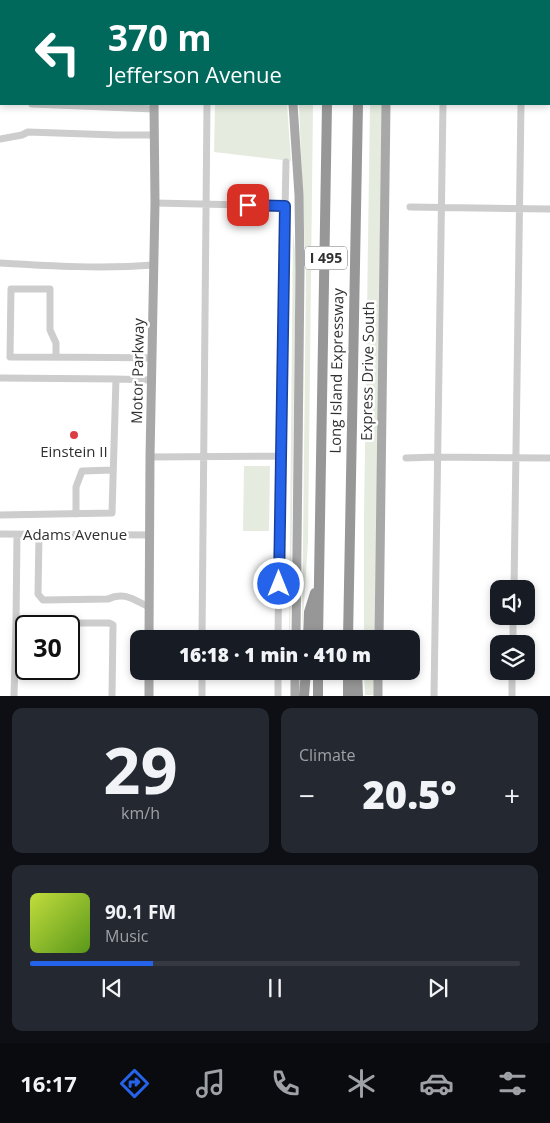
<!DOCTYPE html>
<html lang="en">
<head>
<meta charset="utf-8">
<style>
  :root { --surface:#171b24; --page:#242831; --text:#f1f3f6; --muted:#9ea1a6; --line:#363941; --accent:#2563eb }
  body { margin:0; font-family:"Open Sans",sans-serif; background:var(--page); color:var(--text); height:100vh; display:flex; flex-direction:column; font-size:19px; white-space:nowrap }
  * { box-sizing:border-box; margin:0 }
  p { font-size:16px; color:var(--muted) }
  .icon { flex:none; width:28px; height:28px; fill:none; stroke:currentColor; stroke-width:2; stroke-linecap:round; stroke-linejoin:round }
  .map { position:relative; height:696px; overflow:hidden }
  .details { display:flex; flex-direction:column; gap:12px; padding:12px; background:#0d0f14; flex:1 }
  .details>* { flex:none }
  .banner { position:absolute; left:0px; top:0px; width:550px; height:105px; box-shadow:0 2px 8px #0003; background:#00695c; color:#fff; overflow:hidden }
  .tools { position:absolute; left:490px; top:580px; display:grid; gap:10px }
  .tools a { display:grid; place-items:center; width:45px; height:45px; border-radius:10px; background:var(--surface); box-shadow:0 2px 8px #0003; font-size:25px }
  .speed { position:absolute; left:15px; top:615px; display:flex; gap:10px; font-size:25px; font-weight:700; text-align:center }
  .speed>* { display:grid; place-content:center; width:65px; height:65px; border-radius:50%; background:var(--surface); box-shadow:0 2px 8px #0003; line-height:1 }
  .speed .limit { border:2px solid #111; border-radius:8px; background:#fff; color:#111 }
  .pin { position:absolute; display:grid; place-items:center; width:42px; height:42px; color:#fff; margin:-21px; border-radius:10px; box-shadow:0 2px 8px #0006 }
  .me { position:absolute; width:55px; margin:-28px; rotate:0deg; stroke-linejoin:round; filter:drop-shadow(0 0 4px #0008) }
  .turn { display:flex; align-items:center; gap:18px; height:105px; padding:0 25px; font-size:22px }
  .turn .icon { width:65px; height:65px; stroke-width:2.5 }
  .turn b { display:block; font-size:35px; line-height:42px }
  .big { font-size:38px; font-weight:800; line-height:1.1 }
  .details .widget { flex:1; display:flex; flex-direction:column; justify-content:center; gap:8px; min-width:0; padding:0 18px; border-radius:10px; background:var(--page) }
  .details .dial { align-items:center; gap:0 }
  .dial b { font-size:65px; line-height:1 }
  .song { display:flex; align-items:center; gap:15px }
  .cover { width:60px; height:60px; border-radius:8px; background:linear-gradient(135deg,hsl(70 70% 55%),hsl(90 70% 35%)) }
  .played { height:5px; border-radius:2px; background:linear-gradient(90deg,var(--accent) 25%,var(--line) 25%) }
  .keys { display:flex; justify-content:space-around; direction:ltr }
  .heat { display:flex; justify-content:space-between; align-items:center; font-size:28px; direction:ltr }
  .details .tiles { flex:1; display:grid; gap:12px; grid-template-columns:1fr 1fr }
  .widget:last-child { grid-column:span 2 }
  .trip { position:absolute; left:130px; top:630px; width:290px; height:50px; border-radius:10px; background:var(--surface); box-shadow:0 2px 8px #0003; font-weight:800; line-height:50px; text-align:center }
  .tab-bar { display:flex; height:80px; justify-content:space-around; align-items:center; background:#090b0e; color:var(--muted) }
  .tab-bar .icon { width:35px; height:35px }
  .tab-bar .active { color:var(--accent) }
  .tab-bar b { font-size:22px; color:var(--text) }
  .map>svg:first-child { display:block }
</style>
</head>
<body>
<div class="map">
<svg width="550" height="696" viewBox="0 0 550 696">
  <rect width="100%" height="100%" fill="#fff"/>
  <!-- green -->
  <path fill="#e5ecdf" d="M215,104h72l4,57 -77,-9z
    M299,104h14l-5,438 -6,90 4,-355z
    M370,104h13l-8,535h-11v-121z
    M293,231l3,30 -6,378h-1z
    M244,466h26l-1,65h-26z
    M364,671h11l-1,24h-9z"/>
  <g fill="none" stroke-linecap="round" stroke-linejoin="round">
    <!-- minor -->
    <path stroke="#cdcdcd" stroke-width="7" d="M209,1v-1
      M445,1v-1
      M523,1v-1
      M32,104l122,5
      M0,139l22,-4 6,-3 88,3h38
      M155,203l130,3
      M410,207l140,2
      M0,263c51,3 103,6 153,2
      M56,357v-14l-6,-13v-41h-39l-1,68c47,0 94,0 142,1
      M0,378l116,1 -4,134 -112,2
      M116,379l35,1
      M150,457l130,-1
      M406,458l31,-1 113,1
      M76,514v-27l6,-16 31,-1
      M0,534l150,1
      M39,535l-1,59 5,6 65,-1c16,-8 26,1 41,8
      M514,589l7,-485
      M16,623l1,-88
      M202,639l5,-535
      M278,639l2,-183 6,-294
      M513,644v-28
      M14,696l2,-73h93l4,2 -1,71
      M202,696v-25
      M278,696v-25
      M434,696l9,-592
      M512,696v-25"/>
    <!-- major -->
    <path stroke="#a8a8a8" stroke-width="9" d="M154,0v1
      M289,0v1
      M388,1v-1
      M293,104l6,91 1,75 -4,369
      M149,639l1,-182 5,-254 -1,-99
      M379,639l7,-535
      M149,696v-25
      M295,696v-25
      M378,696v-25"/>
    <!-- highway -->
    <path stroke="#979797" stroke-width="10" d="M328,1v-1
      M359,1v-1
      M308,639l1,-27 6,-19
      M318,639l9,-535
      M348,639l10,-535
      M348,671v25
      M357,671l1,25
      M304,696l2,-25
      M318,696v-25"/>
  </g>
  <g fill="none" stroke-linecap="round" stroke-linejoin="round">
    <defs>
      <path id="route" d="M248,205l37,1 -6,378"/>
    </defs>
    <!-- route casing -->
    <use href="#route" stroke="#184099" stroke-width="12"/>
    <!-- route -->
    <use href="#route" stroke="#2563eb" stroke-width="9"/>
  </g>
  <!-- markers -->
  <circle fill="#db3e44" stroke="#fff" stroke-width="2" cx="74" cy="435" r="5"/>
  <g text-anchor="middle" stroke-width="5" stroke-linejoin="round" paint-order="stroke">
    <!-- shield labels -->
    <rect fill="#fff" stroke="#6e6e6e" stroke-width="1" x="305" y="246.5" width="42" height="23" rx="4"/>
    <g font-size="14" font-weight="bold" fill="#303030">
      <text x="326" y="263">I 495</text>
    </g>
    <!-- street labels -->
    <g font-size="15" fill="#303030" stroke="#fff">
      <text transform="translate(138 371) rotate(-89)" y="5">Motor Parkway</text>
      <text transform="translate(337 371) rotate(-89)" y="5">Long Island Expressway</text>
      <text transform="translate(368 371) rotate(-89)" y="5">Express Drive South</text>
      <text x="75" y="540">Adams Avenue</text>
    </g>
    <!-- poi labels -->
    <g font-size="15" fill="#303030" stroke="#fff">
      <text x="74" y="457">Einstein II</text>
    </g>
  </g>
</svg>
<div class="tools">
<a><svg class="icon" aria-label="sound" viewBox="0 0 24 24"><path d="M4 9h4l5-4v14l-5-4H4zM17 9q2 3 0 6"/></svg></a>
<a><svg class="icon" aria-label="layers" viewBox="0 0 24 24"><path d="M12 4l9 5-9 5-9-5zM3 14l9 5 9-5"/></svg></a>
</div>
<div class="speed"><div class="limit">30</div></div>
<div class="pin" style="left:248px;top:205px;background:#d93025"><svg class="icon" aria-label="arrive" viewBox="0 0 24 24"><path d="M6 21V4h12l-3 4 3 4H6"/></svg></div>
<svg class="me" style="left:279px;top:584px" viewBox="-20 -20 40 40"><circle r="17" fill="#2563eb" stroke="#fff" stroke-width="3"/><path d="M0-11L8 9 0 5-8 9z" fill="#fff"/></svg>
<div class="trip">16:18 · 1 min · 410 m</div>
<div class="banner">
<div class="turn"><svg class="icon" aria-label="left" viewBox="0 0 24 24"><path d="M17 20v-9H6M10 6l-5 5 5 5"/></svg><div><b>370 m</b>Jefferson Avenue</div></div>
</div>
</div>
<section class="details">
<div class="tiles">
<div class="widget dial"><b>29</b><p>km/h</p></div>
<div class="widget"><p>Climate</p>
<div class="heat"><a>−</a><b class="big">20.5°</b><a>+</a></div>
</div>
<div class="widget">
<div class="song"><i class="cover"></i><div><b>90.1 FM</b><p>Music</p></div></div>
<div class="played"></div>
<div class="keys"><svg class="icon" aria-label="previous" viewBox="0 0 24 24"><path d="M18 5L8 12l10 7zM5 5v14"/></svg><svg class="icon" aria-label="pause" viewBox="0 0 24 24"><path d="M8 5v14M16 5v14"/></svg><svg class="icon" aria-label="next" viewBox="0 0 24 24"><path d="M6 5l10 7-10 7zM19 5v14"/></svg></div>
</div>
</div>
</section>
<nav class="tab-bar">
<b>16:17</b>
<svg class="icon active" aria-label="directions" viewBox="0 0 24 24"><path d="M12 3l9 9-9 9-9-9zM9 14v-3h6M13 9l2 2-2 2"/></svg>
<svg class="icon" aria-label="music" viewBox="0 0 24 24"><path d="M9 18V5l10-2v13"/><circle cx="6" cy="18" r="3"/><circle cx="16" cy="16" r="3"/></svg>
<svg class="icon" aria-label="phone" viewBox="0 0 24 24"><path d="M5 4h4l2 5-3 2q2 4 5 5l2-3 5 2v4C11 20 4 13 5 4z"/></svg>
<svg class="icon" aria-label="climate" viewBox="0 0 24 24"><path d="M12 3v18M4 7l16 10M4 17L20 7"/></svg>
<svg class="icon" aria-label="car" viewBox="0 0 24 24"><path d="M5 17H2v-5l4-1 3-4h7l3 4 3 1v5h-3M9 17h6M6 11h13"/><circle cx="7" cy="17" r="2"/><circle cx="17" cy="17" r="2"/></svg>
<svg class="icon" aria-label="filters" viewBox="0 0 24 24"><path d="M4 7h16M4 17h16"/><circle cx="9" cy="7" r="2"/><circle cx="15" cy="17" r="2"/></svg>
</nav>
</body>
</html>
